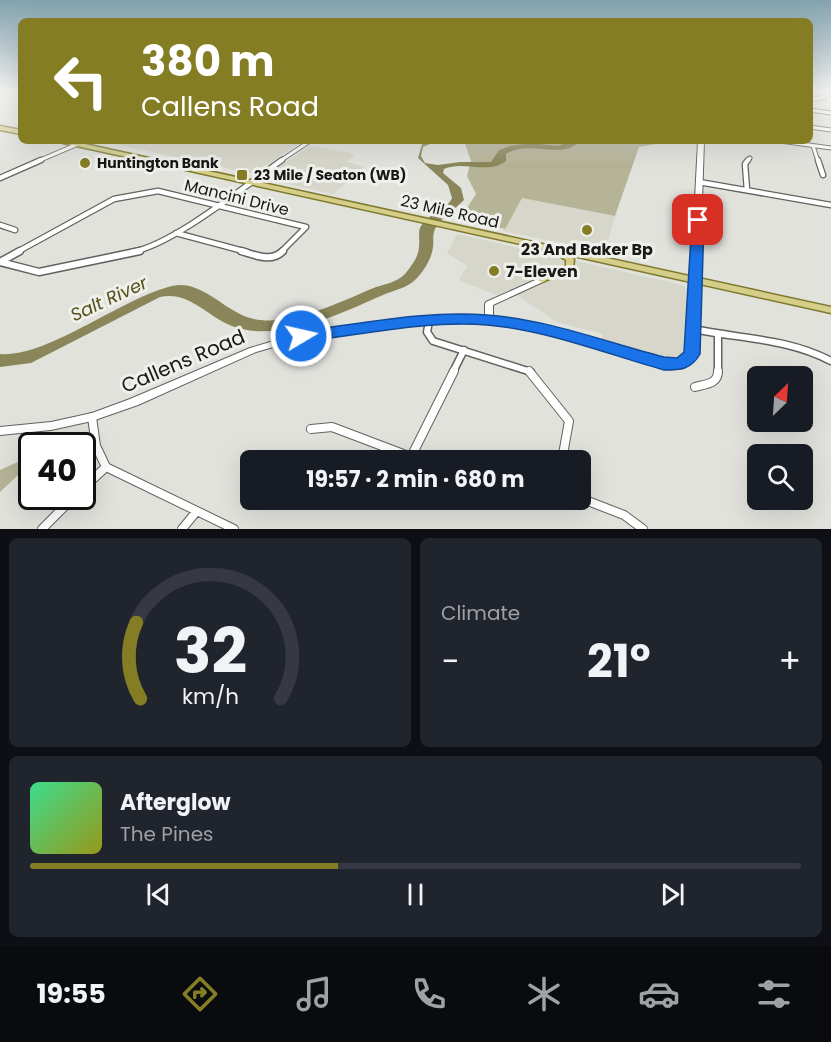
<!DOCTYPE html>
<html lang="en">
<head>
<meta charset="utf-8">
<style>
  :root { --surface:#171b24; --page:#20242c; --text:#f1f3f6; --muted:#9ea1a6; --line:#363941; --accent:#857d23 }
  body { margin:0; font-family:Poppins,sans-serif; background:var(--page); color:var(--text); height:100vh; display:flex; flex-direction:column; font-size:22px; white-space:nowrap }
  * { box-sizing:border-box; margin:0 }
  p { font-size:20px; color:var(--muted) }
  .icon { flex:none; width:33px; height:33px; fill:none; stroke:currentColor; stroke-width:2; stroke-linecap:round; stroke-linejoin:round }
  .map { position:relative; height:529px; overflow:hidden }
  .drawer { display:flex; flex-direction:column; gap:9px; padding:9px; background:#0d0f14; flex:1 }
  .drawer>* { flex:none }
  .guide { position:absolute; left:18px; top:18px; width:795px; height:126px; border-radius:9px; box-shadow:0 6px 24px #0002; background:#857d23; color:#fff; overflow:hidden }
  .needle { width:39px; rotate:25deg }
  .fabs { position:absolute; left:747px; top:366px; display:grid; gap:12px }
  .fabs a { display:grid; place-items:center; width:66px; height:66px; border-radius:9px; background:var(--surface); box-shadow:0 6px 24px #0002; font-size:30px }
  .speed { position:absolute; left:18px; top:432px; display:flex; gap:12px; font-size:30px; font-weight:700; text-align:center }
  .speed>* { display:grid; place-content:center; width:78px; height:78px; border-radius:50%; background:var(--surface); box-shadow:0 6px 24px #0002; line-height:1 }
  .speed .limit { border:3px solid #111; border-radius:9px; background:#fff; color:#111 }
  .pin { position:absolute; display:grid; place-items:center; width:51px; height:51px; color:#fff; margin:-26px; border-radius:12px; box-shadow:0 3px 9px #0006 }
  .me { position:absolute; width:66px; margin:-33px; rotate:81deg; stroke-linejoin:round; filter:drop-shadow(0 0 4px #0008) }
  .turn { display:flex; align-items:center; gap:21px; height:126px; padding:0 24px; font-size:27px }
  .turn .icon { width:78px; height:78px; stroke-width:2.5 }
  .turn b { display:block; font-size:42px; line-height:51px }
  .big { font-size:45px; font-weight:700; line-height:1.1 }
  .drawer .tile { flex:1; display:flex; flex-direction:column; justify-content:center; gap:9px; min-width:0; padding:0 21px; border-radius:9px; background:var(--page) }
  .drawer .dial { align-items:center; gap:0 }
  .dial svg { height:156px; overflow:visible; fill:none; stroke:var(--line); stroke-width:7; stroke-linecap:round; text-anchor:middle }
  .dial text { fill:var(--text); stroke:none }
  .song { display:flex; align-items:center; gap:18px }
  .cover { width:72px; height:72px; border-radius:9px; background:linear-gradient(135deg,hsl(150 70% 55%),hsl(60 70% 35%)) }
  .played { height:6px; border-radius:3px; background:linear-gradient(90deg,var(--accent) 40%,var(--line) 40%) }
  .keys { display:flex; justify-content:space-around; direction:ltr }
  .heat { display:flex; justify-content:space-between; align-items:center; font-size:33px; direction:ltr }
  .drawer .tiles { flex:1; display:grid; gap:9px; grid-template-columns:1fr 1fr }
  .tile:last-child { grid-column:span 2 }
  .trip { position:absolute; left:240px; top:450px; width:351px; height:60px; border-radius:9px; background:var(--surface); box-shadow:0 6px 24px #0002; font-weight:700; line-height:60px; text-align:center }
  .menu { display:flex; height:96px; justify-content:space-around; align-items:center; background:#090b0e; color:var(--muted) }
  .menu .icon { width:42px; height:42px }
  .menu .on { color:var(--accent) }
  .menu b { font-size:27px; color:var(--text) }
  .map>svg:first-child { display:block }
</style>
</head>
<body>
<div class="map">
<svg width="831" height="529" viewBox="0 0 831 529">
  <rect width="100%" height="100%" fill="#e2e2dd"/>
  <!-- built -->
  <path fill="#d6d6ca" d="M101,141h202l-50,33z
    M310,146l45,8 -8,8 17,5 -31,27 -71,-16z
    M522,198l93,18 -10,36 -102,-21z
    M457,234l225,51 7,5 -3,60 -8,7 -9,2 -68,-17 2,-8 -47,-12 -46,-32 -11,6 -40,-16 8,-14 -20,-13z"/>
  <!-- green -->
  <path fill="#b6b497" d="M464,141h197v2l-22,4 -24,69 -93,-18 -17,31 -45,-10 16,-25 -9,-18 4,-15z
    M31,456v7l-31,29v-22z"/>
  <!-- water -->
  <path fill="#8a8659" d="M423,141h14l-14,6 -2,9 4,7 13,2 22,-3h31l8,-12 11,-4 21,-3 27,3 12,-5 9,1c-18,18 -52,-3 -73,12v7c-19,14 -42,-1 -62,8l-1,4 18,15 3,12c-10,11 -22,16 -29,29 -3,7 -1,11 -2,18 -1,11 -9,24 -17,32 -8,9 -22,11 -33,16 -41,18 -99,46 -145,33 -29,-8 -47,-38 -78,-31l-129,66 -31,4v-13c47,4 122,-56 172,-68 29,-7 51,24 78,32 37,11 92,-17 126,-31 10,-3 21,-5 29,-13 6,-8 14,-17 14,-28 1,-5 -1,-13 1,-18 7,-14 29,-20 32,-30l-4,-13 -30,-27z"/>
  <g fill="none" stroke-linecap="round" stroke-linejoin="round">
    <defs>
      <path id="street-far3" d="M810,100l15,-3 4,-5
        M810,110l21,3
        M810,127l21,3
        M780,141l51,7
        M813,146l5,15
        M38,161l40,-17
        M280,161l30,-20
        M747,161l3,-3"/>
      <path id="street-far2" d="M818,160l5,15
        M0,178l41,-18
        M699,182l132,23
        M747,190l-2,-26 3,-4
        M0,225l15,5
        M176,233l71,19
        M17,252l97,-53 44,-8 148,36 -25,25
        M132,252c42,-8 113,-66 150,-92"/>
      <path id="street-far1" d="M241,251c14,4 30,12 42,0
        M0,262l20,-11
        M0,262l39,10 101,-21
        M429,321l-2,11 6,9 98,31
        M693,329c48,10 94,9 138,32
        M718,335v37
        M453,372l11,-22"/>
      <path id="street" d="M529,371l40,50 -7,39
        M695,387c11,-3 23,-3 23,-16
        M92,417l4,29 10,21 128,62
        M311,429l21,-2 87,33
        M411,457l43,-86
        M82,489l24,-22
        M580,498l44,17 19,14
        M42,529l33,-33
        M182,529l14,-17"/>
      <path id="secondary" d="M698,141h6l-7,214c-12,13 -17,12 -33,11l-125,-34 -39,-7 -35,-4 -36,3 -128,15 -45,13 -118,53 -46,16 -41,9 -51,5v-8l51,-5 41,-9 38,-14 120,-51 51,-15 128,-15 36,-3 20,2v-13l1,-2 56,-25h3l1,2 -1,2 -52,24v13l46,8 125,34h15l8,-6z"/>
      <path id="primary" d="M0,126l21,4v4l-21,-4z
        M60,141h11l760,166v6l-262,-58 5,4 -1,10 -31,13 -3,-1 -1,-2 1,-2 27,-11v-6l-8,-5 -1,-3 -494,-109z"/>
    </defs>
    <!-- street-far3 casing -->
    <use href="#street-far3" stroke="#62625e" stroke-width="5"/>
    <!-- street-far2 casing -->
    <use href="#street-far2" stroke="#62625e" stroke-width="7"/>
    <!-- street-far1 casing -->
    <use href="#street-far1" stroke="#62625e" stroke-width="9"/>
    <!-- street casing -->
    <use href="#street" stroke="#62625e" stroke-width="10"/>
    <!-- secondary casing -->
    <use href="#secondary" stroke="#62625e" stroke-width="2"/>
    <!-- primary casing -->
    <use href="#primary" stroke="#7f792d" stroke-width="3"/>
    <!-- street-far3 -->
    <use href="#street-far3" stroke="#fff" stroke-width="3"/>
    <!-- street-far2 -->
    <use href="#street-far2" stroke="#fff" stroke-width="4.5"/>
    <!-- street-far1 -->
    <use href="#street-far1" stroke="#fff" stroke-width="6"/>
    <!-- street -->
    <use href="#street" stroke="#fff" stroke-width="8"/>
    <!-- secondary -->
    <use href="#secondary" fill="#fff" fill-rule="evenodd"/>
    <!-- primary -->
    <use href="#primary" fill="#d4ce89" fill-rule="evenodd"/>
  </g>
  <!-- sky -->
  <linearGradient id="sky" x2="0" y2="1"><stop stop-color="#82a2af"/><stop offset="0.55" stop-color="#f2f2f0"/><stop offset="1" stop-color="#f2f2f0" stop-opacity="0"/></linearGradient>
  <rect width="831" height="166" fill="url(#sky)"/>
  <!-- route -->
  <path fill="#1a73e8" stroke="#114b97" stroke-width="1.5" d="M698,216l6,4 -4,134c-9,16 -20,16 -36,16 -57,-16 -118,-40 -177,-45 -61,-5 -126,10 -186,17l-8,-6 8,-5c60,-7 124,-21 186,-16 59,4 119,27 177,42l13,1 7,-6 8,-132z"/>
  <!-- markers -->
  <g fill="#857d23" stroke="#efefeb" stroke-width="2">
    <circle cx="85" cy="163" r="6"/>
    <rect x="236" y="169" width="12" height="12" rx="3"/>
    <circle cx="587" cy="230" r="6"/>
    <circle cx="494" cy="271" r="6"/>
  </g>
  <g text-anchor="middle" stroke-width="6" stroke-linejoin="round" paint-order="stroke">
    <!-- far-poi labels -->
    <g font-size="14" font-weight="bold" fill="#181816" stroke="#efefeb" text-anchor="start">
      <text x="97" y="168">Huntington Bank</text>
      <text x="254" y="180">23 Mile / Seaton (WB)</text>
    </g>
    <!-- street labels -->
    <g font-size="16" fill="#181816" stroke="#efefeb">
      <text transform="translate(237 197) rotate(14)" y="6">Mancini Drive</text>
      <text transform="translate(450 211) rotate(13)" y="6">23 Mile Road</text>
    </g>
    <!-- poi labels -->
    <g font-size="16" font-weight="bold" fill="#181816" stroke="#efefeb">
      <text x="587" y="255">23 And Baker Bp</text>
      <text x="506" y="277" text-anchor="start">7-Eleven</text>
    </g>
    <!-- water labels -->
    <g font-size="18" font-style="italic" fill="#545018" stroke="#efefeb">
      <text transform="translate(109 299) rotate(-25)" y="6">Salt River</text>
    </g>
    <!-- near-street labels -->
    <g font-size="20" fill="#181816" stroke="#efefeb">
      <text transform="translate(183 361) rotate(-23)" y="7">Callens Road</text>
    </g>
  </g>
</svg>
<div class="fabs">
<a><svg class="needle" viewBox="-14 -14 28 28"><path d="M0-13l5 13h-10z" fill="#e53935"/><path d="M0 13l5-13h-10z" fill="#9ea1a6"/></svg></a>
<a><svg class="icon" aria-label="search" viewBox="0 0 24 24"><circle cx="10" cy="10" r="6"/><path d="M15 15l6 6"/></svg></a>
</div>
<div class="speed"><div class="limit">40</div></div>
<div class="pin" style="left:698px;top:220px;background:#d93025"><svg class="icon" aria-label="arrive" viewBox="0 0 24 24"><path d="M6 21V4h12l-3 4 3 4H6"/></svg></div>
<svg class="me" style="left:301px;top:336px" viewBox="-20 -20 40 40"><circle r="17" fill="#1a73e8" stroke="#fff" stroke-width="3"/><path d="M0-11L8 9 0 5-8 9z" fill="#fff"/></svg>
<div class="trip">19:57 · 2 min · 680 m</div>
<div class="guide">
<div class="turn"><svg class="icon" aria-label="left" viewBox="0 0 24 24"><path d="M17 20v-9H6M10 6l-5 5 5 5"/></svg><div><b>380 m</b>Callens Road</div></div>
</div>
</div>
<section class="drawer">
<div class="tiles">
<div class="tile dial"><svg viewBox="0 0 100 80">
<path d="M14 69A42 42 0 1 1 86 69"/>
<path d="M14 69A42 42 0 0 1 12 30" stroke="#857d23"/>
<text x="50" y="56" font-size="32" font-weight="700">32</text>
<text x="50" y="72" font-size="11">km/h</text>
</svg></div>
<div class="tile"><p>Climate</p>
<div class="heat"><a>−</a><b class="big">21°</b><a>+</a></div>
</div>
<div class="tile">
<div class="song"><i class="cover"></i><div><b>Afterglow</b><p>The Pines</p></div></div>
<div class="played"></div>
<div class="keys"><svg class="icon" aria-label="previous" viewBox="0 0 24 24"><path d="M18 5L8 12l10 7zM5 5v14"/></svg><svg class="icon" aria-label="pause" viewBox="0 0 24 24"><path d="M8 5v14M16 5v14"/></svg><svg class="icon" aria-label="next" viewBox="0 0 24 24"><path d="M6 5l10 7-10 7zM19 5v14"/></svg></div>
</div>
</div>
</section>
<nav class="menu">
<b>19:55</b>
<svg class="icon on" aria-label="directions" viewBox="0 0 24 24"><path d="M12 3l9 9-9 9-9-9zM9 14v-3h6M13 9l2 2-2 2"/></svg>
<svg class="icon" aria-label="music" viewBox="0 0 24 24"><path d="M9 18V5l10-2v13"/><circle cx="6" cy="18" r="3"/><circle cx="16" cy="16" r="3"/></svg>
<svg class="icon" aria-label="phone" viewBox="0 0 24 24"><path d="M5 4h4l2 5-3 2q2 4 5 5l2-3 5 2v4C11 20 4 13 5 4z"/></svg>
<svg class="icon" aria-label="climate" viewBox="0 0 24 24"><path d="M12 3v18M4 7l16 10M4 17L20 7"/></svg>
<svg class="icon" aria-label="car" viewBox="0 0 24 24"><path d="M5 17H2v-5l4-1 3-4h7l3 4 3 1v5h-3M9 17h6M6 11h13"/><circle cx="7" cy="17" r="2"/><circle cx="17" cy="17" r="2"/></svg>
<svg class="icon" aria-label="filters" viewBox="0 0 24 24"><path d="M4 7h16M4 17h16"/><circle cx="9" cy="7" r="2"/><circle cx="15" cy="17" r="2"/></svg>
</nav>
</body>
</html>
